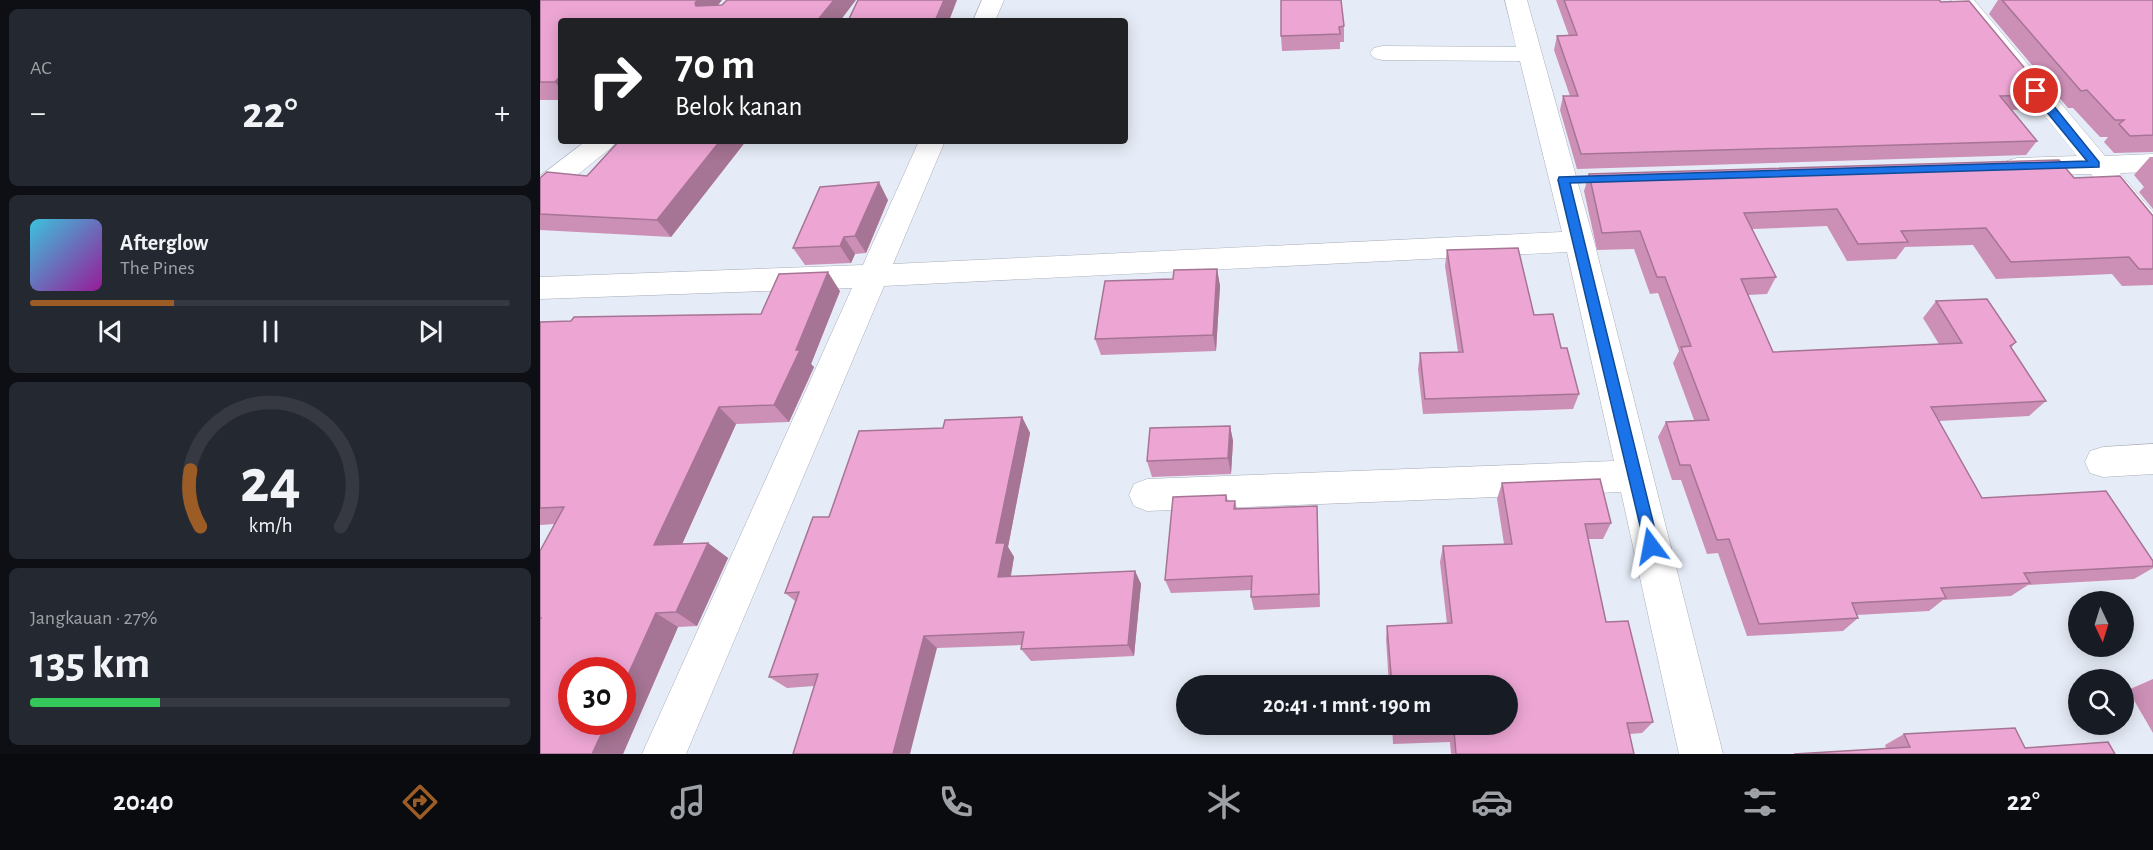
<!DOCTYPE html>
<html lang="id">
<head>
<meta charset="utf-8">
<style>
  :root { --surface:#171b24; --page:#242831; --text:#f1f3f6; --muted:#9ea1a6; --line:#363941; --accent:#9c5c25 }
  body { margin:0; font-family:"Alegreya Sans",sans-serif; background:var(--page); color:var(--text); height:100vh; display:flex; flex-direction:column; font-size:22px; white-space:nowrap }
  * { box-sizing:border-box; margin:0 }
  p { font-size:20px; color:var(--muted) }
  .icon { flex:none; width:33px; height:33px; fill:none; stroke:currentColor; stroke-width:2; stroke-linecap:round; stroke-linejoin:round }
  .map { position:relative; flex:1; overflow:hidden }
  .details { display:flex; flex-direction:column; gap:9px; padding:9px; background:#0d0f14; width:540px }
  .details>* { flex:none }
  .guide { position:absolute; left:18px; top:18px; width:570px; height:126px; border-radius:6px; box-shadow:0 3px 15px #0003; background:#202124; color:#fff; overflow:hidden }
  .needle { width:39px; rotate:176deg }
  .fabs { position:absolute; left:1528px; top:591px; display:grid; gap:12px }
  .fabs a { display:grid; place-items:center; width:66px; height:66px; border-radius:50%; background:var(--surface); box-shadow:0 3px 15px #0003; font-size:30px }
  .speed { position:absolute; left:18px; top:657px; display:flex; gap:12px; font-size:30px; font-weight:700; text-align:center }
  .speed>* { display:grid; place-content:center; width:78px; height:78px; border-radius:50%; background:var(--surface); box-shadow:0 3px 15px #0003; line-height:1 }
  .speed .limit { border:9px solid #d22; background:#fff; color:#111 }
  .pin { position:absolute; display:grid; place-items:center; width:51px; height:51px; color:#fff; margin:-26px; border:3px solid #fff; border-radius:50%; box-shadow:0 2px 6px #0007 }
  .me { position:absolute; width:66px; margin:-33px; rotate:347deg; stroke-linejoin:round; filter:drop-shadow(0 0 4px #0008) }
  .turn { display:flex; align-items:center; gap:21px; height:126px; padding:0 18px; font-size:27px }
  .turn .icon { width:78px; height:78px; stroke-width:2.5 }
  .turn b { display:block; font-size:42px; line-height:51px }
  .big { font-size:45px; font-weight:700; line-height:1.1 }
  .details .card { flex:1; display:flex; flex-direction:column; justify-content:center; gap:9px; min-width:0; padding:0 21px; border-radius:9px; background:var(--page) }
  .details .dial { align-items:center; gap:0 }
  .dial svg { height:156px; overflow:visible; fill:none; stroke:var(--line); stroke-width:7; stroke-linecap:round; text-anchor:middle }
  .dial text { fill:var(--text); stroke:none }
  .song { display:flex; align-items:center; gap:18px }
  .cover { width:72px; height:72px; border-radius:9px; background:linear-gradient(135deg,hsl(190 70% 55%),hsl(300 70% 35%)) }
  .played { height:6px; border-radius:3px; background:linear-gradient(90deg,var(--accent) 30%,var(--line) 30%) }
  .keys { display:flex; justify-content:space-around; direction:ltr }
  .heat { display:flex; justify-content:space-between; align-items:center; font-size:33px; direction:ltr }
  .charge { height:9px; border-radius:4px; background:linear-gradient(90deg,#34c759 27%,var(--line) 0) }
  .trip { position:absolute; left:636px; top:675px; width:342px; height:60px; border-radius:30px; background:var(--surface); box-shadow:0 3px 15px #0003; font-weight:700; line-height:60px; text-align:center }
  .tab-bar { display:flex; height:96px; justify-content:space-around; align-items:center; background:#090b0e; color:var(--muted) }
  .tab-bar .icon { width:42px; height:42px }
  .tab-bar .active { color:var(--accent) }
  .tab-bar b { font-size:27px; color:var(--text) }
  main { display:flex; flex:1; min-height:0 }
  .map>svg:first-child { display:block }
</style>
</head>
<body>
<main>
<section class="details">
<div class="card"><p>AC</p>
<div class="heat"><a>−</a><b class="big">22°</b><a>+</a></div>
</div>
<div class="card">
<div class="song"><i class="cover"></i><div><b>Afterglow</b><p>The Pines</p></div></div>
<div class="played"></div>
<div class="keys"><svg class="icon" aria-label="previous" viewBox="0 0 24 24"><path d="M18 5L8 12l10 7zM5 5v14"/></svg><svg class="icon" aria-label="pause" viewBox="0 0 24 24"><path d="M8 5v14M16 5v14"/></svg><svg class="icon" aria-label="next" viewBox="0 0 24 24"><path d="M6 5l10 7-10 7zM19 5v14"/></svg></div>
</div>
<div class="card dial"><svg viewBox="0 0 100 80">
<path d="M14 69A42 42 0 1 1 86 69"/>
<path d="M14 69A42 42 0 0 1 9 40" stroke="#9c5c25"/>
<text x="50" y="56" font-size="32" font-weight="700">24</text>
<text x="50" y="72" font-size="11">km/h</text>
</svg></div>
<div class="card"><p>Jangkauan · 27%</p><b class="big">135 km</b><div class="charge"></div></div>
</section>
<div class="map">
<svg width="1613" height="754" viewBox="0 0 1613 754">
  <rect width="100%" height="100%" fill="#e6ecf7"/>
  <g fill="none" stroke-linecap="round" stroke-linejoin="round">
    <defs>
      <path id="street" d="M442,0h22l-9,21h-22z
        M965,0h22l67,241 129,513h-44l-58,-262 -474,19 -13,-5 -5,-11 5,-11 13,-5 467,-18 -47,-209 -683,34 -198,468h-44l210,-466 -312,11v-22l323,-12 56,-124h26l-52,123 669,-32 -42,-171 -138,-1 -8,-2 -4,-5 4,-5 8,-2 134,1z
        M1411,0h23l131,156 48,-2v18l-33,1 33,39v29l-10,-3 -52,-64 -74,2 -10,-3 -4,-6 4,-6 10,-3 60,-2z
        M46,141h30l-4,6 -62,50 -10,2v-23z
        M1613,444v30l-50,3 -13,-4 -5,-11 5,-11 13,-4z"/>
    </defs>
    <!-- street casing -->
    <use href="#street" stroke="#a9aeb9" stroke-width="1"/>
    <!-- street -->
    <use href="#street" fill="#fff" fill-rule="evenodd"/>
  </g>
  <!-- wall -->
  <path fill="#cc8fb6" d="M0,0h182l-4,5 138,-5 -295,21v79h-21z
    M1016,0h383l108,95 -11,14 -25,1 26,31 -11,14 -449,14 -17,-59 3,-14h7l-16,-46 3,-14h12z
    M1458,0h155v152l-39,1 -10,-11 4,-5h-8l-27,-29h-5l-79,-94z
    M804,26v16h-4v7l-58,2 -1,-15z
    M79,141h127l-75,96 -131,-7v-52l47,-2z
    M1610,157h3v52l-14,-17 5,-5 -10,-12z
    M1049,174l485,4 79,38v69l-31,1 -10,-12 -116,5 -23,-34 -68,2 -9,12 -49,2 -20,-35 -75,3 24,48 -9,17 -19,1 25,57 166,-8 -16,-26 13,-17 80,41 -5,6 35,53 -17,15 -90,5 43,77 171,63v7l-19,11 -106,6 -17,11 -68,4 -14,11 -72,4 1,3 -15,13 -96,5 -29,-83 -11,1 -26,-74h-9l-14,-43 8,-15 28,-2 -21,-57 6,-12 -21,-58 -8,1 -16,-45 -37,1 -13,-59z
    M348,200l-22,53 -11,1 -4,9 -46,2 -12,-17z
    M907,250l87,65 27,33 18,46 -6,15 -150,5 -5,-45 2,-16 38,-1 -13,-86z
    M677,269l3,17 -4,65 -115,4 -6,-16 78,-60z
    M300,291l-29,73 3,3 -25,55 -53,2 -54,120 26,-1 20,15 -31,68 -19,1 -55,127h-83v-203l15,-27 -15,1v-203l221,-8z
    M482,417l8,16 -22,114 6,10 -3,19 124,-5 6,13 -7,72 -103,5 -10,-12 1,-4 -85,3 -123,38 -27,2 -18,-11 26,-76 -10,-8 44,-76 114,-89z
    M690,426l3,15 -2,33 -79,3 -5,-16z
    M962,483l109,40 -8,16h-15l18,83 47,100 -11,11 -12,1 4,20h-183l-1,-12 -57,2 -1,-20h116v-38h-119l-3,-47 1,-13 60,-2 -7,-62 3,-16 61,-2 -7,-45z
    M686,495l2,6h7l2,8 80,-3 3,101 -66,3 -3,-13 1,-7 -81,3 -6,-13z
    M1613,679v54l-25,-43z
    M1364,734l121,14h-139l-1,-3z"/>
  <!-- shaded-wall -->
  <path fill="#a67494" d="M158,0h24l-16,20 -10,-14 -1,-3z
    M294,0h22l-16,21h-23z
    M404,0h13l-8,21h-14z
    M21,75v15l-6,-8z
    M180,141h26l-75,96 -14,-17z
    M339,182l9,18 -22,53 -11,-17z
    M304,237l11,17 -4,9 -11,-17z
    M677,269l3,17 -4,65 -3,-16z
    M288,272l12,19 -29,73 3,3 -25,55 -15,-17z
    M179,407l17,17 -61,136 -21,-15z
    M482,417l8,16 -22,114 6,10 -6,33 -10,-13 -2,-34z
    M690,426l3,15 -2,33 -3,-16z
    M168,543l20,15 -31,68 -21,-14z
    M595,571l6,13 -7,72 -6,-11z
    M116,613l22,14 -55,127h-31l15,-32h15v-34z
    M384,636l13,12 -27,106h-17z"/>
  <!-- building -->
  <path fill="#eda6d4" stroke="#a67494" stroke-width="1.5" d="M0,0h158l-3,3 1,3 26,-1 5,-5h107l-17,21h-256v54l-6,7h-15z
    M318,0h86l-9,21h-87z
    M741,0h60l3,26 -5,1 1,7 -59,2z
    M1024,0h375l2,2 28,-1 78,94 -47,1 37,45 -456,13 -18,-58h15l-21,-60 20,-1z
    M1462,0h151v135l-23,1 -11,-12 5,-4h-9l-28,-30 -6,1z
    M79,141h101l-63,79 -117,-6v-36l7,-6 40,4z
    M1519,160l15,18 46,-2 33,40v53h-14l-10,-12 -118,5 -25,-34 -85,3 7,11 -50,2 -21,-35 -93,4 32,64 -35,2 32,73 189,-9 -26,-42 51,-2 29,43 -6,4 36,55 -115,6 51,91 124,-7 47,70v5l-129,7 6,10 -89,5 5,10 -94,5 6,15 -99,6 -30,-85 -12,1 -27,-75h-10l-14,-43 43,-2 -28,-73 10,-1 -26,-69h-8l-17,-46 -38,2 -13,-59z
    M339,182l-24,54 -11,1 -4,9 -47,2 27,-61z
    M978,248l16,67 19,-1 8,34h6l12,46 -154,5 -5,-46 43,-1 -16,-102z
    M677,269l-4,66 -118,4 10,-58 68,-2 1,-9z
    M288,272l-32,78h4l-26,55 -55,2 -65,138 54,-2 -32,69 -20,1 -34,75v-18h-50v52h35l-15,32h-52v-134l1,-2h-1v-67l24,-44 -24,1v-186l31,-1 3,-4 187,-3 18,-40z
    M482,417l-26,126h9l-7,34 137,-6 -7,74 -107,4 3,-17 -100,4 -31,118h-100l25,-80 -49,3 30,-85 -14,1 28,-76h16l30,-86 84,-3 2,-8z
    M690,426l-2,32 -81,3 3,-33z
    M1060,479l11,44 -26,1 21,98 22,-1 25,101 -26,1 7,31h-178l-2,-23 -59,3 -1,-10h114v-38h-116l-5,-60 65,-3 -9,-77 69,-2 -10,-61z
    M686,495v6h9l-1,8 83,-3 2,88 -68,3 1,-21 -87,4 8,-83z
    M1475,728l10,20 83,-6 7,12h-321l116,-7 -6,-13z"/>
  <!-- route -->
  <path fill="#1a73e8" stroke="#114b97" stroke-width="1.5" d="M1496,88l4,1 59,73v5l-529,16 89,363 -2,5 -6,2 -5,-2 -88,-371 1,-3 528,-16 -55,-67 -1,-3z"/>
</svg>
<div class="fabs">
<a><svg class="needle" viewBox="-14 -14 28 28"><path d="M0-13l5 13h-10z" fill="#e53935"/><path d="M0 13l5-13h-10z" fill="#9ea1a6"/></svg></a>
<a><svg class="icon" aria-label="search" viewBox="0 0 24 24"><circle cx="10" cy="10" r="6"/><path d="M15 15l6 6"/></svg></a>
</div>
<div class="speed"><div class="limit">30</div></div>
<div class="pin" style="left:1496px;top:91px;background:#d93025"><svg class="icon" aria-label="arrive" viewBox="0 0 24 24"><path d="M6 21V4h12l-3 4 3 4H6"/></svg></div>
<svg class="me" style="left:1111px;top:546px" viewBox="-20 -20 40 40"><path d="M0-17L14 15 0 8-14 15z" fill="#1a73e8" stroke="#fff" stroke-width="4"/></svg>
<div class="trip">20:41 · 1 mnt · 190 m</div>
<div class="guide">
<div class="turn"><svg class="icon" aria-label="right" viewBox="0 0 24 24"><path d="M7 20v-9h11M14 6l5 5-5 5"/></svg><div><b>70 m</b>Belok kanan</div></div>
</div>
</div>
</main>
<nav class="tab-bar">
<b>20:40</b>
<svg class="icon active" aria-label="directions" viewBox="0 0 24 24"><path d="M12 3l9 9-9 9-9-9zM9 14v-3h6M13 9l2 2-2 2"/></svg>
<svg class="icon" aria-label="music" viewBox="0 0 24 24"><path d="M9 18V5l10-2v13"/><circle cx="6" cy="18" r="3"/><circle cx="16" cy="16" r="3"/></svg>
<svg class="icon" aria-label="phone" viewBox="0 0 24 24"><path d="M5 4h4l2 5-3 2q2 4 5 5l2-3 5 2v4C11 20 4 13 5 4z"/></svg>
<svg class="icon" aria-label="climate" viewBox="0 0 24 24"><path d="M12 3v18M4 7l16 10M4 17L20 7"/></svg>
<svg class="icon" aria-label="car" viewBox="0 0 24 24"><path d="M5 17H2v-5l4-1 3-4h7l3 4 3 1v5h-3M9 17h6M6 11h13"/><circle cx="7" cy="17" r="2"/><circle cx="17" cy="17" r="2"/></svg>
<svg class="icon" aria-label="filters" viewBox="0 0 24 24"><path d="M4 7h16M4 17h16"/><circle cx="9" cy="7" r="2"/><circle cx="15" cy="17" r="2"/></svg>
<b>22°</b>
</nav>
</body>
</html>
